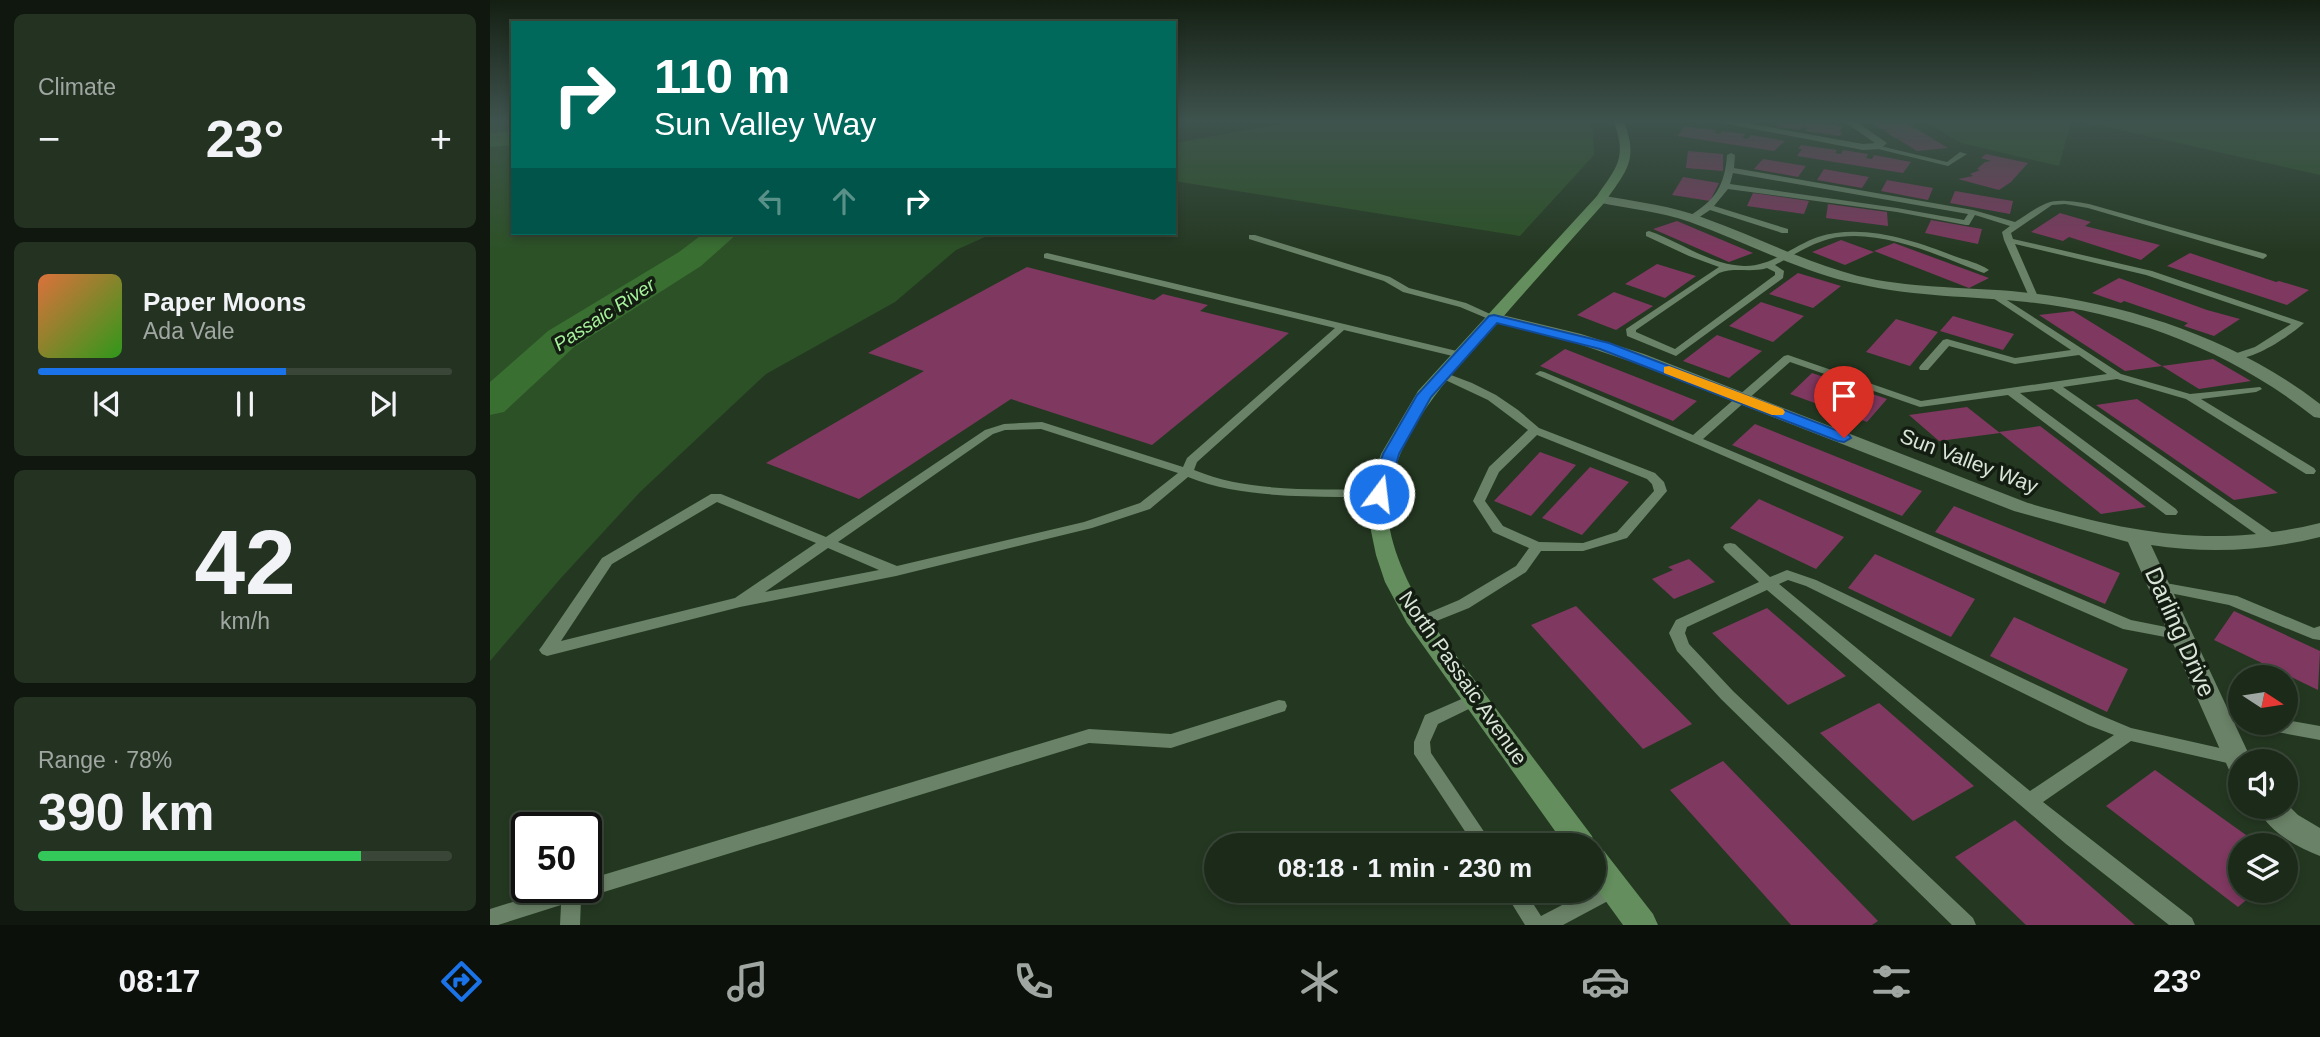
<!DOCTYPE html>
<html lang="en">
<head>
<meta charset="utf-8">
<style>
  :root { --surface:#1b2a19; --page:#243222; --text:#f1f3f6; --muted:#a0a7a2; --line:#394638; --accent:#1a73e8 }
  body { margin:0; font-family:Arial,sans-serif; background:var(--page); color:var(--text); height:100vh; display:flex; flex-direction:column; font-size:26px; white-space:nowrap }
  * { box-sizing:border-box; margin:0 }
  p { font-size:23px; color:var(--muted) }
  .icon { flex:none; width:38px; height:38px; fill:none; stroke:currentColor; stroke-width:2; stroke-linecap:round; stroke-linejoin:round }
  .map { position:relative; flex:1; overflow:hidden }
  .drawer { display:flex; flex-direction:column; gap:14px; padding:14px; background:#0f170e; width:490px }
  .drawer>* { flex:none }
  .hud { position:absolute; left:21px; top:21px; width:665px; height:214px; border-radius:0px; box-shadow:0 4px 10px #0003,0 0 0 2px var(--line); background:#00695c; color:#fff; overflow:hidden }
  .needle { width:46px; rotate:102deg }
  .controls { position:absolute; left:1738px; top:665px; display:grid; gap:14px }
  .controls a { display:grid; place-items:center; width:70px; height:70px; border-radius:50%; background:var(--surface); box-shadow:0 4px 10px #0003,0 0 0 2px var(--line); font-size:35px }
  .speed { position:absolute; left:21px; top:812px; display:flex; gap:14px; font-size:35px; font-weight:700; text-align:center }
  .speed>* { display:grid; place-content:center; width:91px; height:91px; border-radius:50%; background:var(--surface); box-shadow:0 4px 10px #0003,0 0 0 2px var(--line); line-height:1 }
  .speed .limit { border:4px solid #111; border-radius:10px; background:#fff; color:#111 }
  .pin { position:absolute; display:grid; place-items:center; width:60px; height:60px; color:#fff; margin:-72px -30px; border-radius:50% 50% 50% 0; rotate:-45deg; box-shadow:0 0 7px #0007 }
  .pin .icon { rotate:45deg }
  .me { position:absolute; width:77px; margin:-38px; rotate:15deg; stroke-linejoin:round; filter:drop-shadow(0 0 5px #0008) }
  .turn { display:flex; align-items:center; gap:24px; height:147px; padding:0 28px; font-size:32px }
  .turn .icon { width:91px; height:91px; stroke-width:2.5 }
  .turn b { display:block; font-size:49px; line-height:60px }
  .lanes { display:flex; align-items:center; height:66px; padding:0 28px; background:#0003; justify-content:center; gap:35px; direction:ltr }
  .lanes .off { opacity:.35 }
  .big { font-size:52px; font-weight:700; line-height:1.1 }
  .drawer .card { flex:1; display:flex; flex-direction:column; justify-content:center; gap:10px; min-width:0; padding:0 24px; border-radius:10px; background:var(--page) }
  .drawer .dial { align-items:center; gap:0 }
  .dial b { font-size:91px; line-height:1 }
  .song { display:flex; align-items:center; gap:21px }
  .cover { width:84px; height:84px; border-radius:10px; background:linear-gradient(135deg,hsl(20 70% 55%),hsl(110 70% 35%)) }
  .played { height:7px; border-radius:4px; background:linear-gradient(90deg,var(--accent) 60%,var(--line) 60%) }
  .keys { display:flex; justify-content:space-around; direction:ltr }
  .heat { display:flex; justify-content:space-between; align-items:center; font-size:38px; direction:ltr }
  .charge { height:10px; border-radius:5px; background:linear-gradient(90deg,#34c759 78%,var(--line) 0) }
  .trip { position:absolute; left:714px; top:833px; width:402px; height:70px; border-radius:35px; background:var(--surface); box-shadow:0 4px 10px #0003,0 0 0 2px var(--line); font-weight:700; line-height:70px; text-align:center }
  .menu { display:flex; height:112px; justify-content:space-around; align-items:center; background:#0b110a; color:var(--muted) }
  .menu .icon { width:49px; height:49px }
  .menu .active { color:var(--accent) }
  .menu b { font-size:32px; color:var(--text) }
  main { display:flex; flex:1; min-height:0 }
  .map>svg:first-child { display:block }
</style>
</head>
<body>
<main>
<section class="drawer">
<div class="card"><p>Climate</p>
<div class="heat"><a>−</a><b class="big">23°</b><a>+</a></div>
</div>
<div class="card">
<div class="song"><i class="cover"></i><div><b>Paper Moons</b><p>Ada Vale</p></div></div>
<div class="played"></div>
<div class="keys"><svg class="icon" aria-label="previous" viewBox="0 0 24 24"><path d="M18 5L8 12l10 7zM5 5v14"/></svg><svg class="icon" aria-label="pause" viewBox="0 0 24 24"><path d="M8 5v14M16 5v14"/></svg><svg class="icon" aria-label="next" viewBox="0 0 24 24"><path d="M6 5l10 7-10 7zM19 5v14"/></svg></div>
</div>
<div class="card dial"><b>42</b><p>km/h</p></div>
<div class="card"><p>Range · 78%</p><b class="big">390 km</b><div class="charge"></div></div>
</section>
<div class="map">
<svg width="1830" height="925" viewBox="0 0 1830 925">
  <rect width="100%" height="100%" fill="#243821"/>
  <!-- green -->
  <path fill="#2c5126" d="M0,122h23v111h481l-38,17 -61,52 -129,72 -126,118 -80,87 -70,82z
    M803,122h295l5,9 1,24 -74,81 -346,-55v-38z
    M1437,122h144l-12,44 -98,-23z
    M1595,122h235v53z"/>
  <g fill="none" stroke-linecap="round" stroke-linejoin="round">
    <!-- river -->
    <path fill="#396f31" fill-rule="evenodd" d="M23,131v14l-23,2v-14z
      M214,233h34l-37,33 -127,81 -70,65 -14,3v-33l58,-51 131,-79z"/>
  </g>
  <!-- building -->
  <path fill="#7f3860" d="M1290,122h39l24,4 -4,6h3l-2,4 -35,-5 2,-3 -5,-1 -2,3 -24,-3z
    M1381,122h34l43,26 -31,3 -19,-12h9l-12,-1 -11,-8h10l-13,-1z
    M1194,126l33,4 -3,3 6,1 2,-3 23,3 -3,4 6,1 3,-4 34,6 -11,10 -96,-15z
    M1311,145l36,5 -2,3 6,1 2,-4 25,4 -2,4 6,1 2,-4 37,7 -8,11 -106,-17 5,-7h-4z
    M1198,151l35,3v17l-37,-3z
    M1496,154l42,9 -17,19 -12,8 -41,-11 15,-3 -3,-2 10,-4 -3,-1 8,-7 6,-1 -10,-3z
    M1273,159l43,7 -8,11 -44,-8z
    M1334,169l45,8 -7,11 -45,-8z
    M1193,177l36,6 -9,18 -38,-6z
    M1397,180l46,8 -5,12 -47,-9z
    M1465,191l58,10 -3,13 -60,-11z
    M1263,193l56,8 -5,13 -57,-8z
    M1338,204l59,8 1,14 -62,-8z
    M1570,213l31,9 -6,4 75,19 -19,15 -72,-23 -6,4 -32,-9z
    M1441,220l51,9 -4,15 -53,-11z
    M1187,221l76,32 -24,9 -76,-33z
    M1351,240l33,12 -29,13 -33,-13z
    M1404,243l95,35 -20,10 -95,-37z
    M1700,253l86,29 3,-1 30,9 -22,15 -120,-39z
    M1167,264l39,12 -31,22 -40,-14z
    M537,267l127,33 9,-6 45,11 -8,6 89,22 -137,112 -141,-46 -152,100 -93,-36 158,-92 -56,-18z
    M1308,273l43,13 -28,22 -44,-14z
    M1629,278l88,32 33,9 -26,17 -30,-10 4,-3 -64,-22 -3,2 -29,-10z
    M1124,292l39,14 -37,24 -39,-15z
    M1271,302l43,14 -31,26 -44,-16z
    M1583,311l89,55 -37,5 -86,-56z
    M1463,316l61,18 -11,16 -63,-19z
    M1406,319l42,13 -28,34 -44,-14z
    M1227,335l45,16 -33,27 -46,-17z
    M1075,349l132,52 -24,20 -133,-55z
    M1723,359l38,22 -52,8 -37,-23z
    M1322,373l75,26 -20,23 -77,-28z
    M1647,399l141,94 -44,7 -138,-95z
    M1477,407l33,26 -61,8 -30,-26z
    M1265,424l167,67 -20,25 -170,-71z
    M1550,426l106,81 -45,7 -102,-82z
    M1050,452l36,13 -45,51 -37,-15z
    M1100,467l39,15 -47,53 -40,-17z
    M1269,499l85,38 -28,32 -86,-41z
    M1464,506l166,67 -15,31 -170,-72z
    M1385,554l100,45 -24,38 -103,-49z
    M1199,559l26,23 -41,17 -22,-20 21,-9 -5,-3z
    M1086,606l116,118 -49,25 -112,-124z
    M1277,608l79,68 -58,29 -76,-72z
    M1744,611l86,40 -2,39 -104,-50z
    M1524,617l114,52 -21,43 -117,-56z
    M1389,703l95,83 -61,35 -93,-88z
    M1233,761l155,160 -6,4h-81l-121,-135z
    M1665,770l105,75h-20v46h17l-19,16 -132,-101z
    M1525,820l120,105h-109l-71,-68z"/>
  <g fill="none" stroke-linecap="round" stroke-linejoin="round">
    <!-- service -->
    <path fill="#6a8267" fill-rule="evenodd" d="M1386,145l71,17 13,-10 7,2 -19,12 -74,-18v-2z
      M1241,153l4,2 -1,13 239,42 42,12c33,-21 33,-25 74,-18l177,50 1,2 -4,3 -175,-51 -23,-4 -13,1 -41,28 2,6 139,32 152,52c-16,14 -51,38 -73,36l-1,-2 1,-2 24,-8 36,-23 -145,-49 -131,-31 24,55 -5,3 -3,-1 -27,-61 -2,-8 8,-6 -35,-11 -6,10h-3l-69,-13 -169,-23 -14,17 74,23v4h-6l-72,-23 -15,10h-6v-4c26,-15 36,-31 38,-61zM1243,173l235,41 -4,6 -67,-12 -167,-24z
      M1159,231c32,11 61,34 95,35 27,1 50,-21 74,-29 44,-14 95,3 136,19 11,4 25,7 35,14l-5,3 -3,-1c-44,-17 -104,-45 -152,-33 -19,5 -37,17 -54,26l9,6 -1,7 -107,78 -49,-20 -1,-7 93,-62 -30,-11 -43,-20v-4zM1277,268l8,4v3l-100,74 -39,-17v-2l83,-57c15,-6 32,0 48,-5z
      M759,235h6l135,42 19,11 57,15 33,15 -5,3 -3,-1 -31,-13 -57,-15 -19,-11 -135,-42z
      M557,253l414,99 5,3 -5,3 -117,-28 -147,132 -3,8c58,24 124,18 185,20l5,1 1,3 -1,3c-14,3 -30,0 -44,0 -51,-1 -104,-1 -152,-20l-38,32 -58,19 -196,48 -156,31 -193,49 -5,-2 -3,-4 3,-4 60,-88 109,-64h10l105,43 159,-107 19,-6 38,-2 141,45 4,-9 148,-130 -291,-70v-4zM551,429l137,44 -38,30 -56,19 -187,44 -59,-24 155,-108 12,-4zM227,502l99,41 -81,55 -174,43 51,-77zM338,548l51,22 -114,22z
      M1506,293l125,81 69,20 70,-7 2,2 -6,3 -55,7 113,69 2,3 -2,3h-8l-120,-75 -69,-20 -54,8 217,151 2,3 -2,3h-10l-218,-155 -32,4 156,116 2,3 -2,3h-10l-158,-120 -88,12 -130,-45 -87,77 428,181 55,11 3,4 -3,4 -5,1 -58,-11 -588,-255 5,-3 4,1 149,63 91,-79 4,-1 133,46 186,-27 -28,-19 -64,9 -66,-18 -21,24h-8l-1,-2 1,-2 23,-26 4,-1 68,19 56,-8 -78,-52v-4z
      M953,372l29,11 24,12 22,15 21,18 116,45 9,9 3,9 -40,47 -44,13h-42l-15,21 -57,36 -50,20 -5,-1 -2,-4 2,-4 45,-19 57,-34 13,-18 -36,-16 -20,-31 16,-34 39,-37 -40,-30 -49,-23 -1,-2zM1047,435l110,44 5,5 2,7 -37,41 -34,11 -44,-1 -36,-16 -18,-25 14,-29z
      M1240,543l5,1 35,33 17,-7 29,10 284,135 31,13 111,25 3,5 -9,7 -105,-24 -88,61 149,116 3,7h-26l-103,-81 -299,-254 -80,37 -2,6 4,11 44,47 240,227 3,7h-24l-231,-226 -44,-48 -8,-18 7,-13 83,-38 -34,-32 -2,-3 2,-3zM1298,580l18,6 282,139 26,10 -84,56 -251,-207z
      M1670,582l77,14 77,32 6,-2v14l-7,-1 -84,-34 -74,-15 -2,-3 2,-3z
      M983,694l6,2 2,4 -2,4 -41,20 -8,18 1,11 62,92h-19l-60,-91v-12l11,-27z
      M789,700l6,1 2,5 -2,5 -114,37 -82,-5 -508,156 -1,26h-20l1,-20 -63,20h-8v-16l71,-22h25v-7l503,-151 82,5z
      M1727,708l23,3v12h5l-5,2 -29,-6 -2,-5 2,-5z
      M1796,720l34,6v14l-54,-10 -6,-2 -2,-5h28z
      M1124,879l7,3 3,6 -3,6 -58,31h-38l-21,-34h21l16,25 48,-25h5v-3z"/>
    <!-- minor -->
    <path fill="#6a8267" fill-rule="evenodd" d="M1228,122h23l122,22 12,-1 -30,-21h12l30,21 -7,6 -17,1z
      M1111,195c29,6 60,9 88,18 57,18 111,48 169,63 50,12 102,11 153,15 110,10 221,45 309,113v14l-6,-1c-83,-66 -182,-104 -287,-115 -56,-6 -113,-5 -168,-18 -59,-12 -113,-42 -169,-62 -31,-11 -62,-13 -93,-20l-2,-3z
      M1004,313l87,21 63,20 384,149c103,30 186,46 292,20v14c-57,14 -111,17 -169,8l101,216h-12v14l-10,-3 -102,-230 -114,-31 -382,-149 -62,-21 -81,-20 -3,-3 3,-3z
      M1796,803l12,12 22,13v28c-24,-9 -52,-25 -63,-49h29z"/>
    <!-- secondary -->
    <path fill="#648e5e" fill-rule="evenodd" d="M1124,122h10c15,38 2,49 -19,80 -34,38 -68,76 -102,115 -46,52 -101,104 -114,175 -7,43 18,90 38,125l165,219 3,12 9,3 49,63 5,11h-35l-29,-40v-40h-29l-158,-222 -22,-41 -9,-27 -7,-34v-27l12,-40 37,-63 179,-195c20,-29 30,-38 17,-74z"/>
  </g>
  <!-- sky -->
  <linearGradient id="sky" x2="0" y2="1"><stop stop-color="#141f12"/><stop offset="0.48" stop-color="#3f534e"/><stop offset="1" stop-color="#3f534e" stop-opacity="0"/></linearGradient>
  <rect width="1830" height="252" fill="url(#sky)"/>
  <!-- route -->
  <path fill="#1a73e8" stroke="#114b97" stroke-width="2" d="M1004,315l115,28 240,92 2,3 -7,4 -6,-1 -238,-92 -103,-26 -66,74 -32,57 -11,40 -3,4h-12l-2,-4 12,-40 34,-59 72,-79z"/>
  <!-- slow -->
  <path fill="#f59e0b" d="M1179,366l114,43 2,3 -2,3h-11l-108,-42v-6z"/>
  <g text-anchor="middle" stroke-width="7" stroke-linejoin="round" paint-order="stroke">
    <!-- far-water labels -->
    <g font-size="19" font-style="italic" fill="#a6f39b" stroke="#141d12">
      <text transform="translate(114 314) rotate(-33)" y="7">Passaic River</text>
    </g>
    <!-- street labels -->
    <g font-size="21" fill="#d9e6d7" stroke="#141d12">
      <text transform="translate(1479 461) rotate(21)" y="7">Sun Valley Way</text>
      <text transform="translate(973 678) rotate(55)" y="7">North Passaic Avenue</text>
    </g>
    <!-- near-street labels -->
    <g font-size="24" fill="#d9e6d7" stroke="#141d12">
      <text transform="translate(1690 632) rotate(66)" y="8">Darling Drive</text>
    </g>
  </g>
</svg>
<div class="controls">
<a><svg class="needle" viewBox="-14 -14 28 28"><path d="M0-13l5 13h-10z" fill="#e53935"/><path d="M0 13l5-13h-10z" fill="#a0a7a2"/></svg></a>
<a><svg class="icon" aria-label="sound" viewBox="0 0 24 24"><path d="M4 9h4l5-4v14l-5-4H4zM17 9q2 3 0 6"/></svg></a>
<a><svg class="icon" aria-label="layers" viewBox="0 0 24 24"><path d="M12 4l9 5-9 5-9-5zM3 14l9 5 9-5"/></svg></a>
</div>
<div class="speed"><div class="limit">50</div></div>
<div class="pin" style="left:1354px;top:438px;background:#d93025"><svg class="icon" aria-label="arrive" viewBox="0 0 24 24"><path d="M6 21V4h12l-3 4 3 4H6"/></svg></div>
<svg class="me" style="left:889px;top:494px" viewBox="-20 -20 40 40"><circle r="17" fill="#1a73e8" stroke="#fff" stroke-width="3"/><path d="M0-11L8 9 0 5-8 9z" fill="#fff"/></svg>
<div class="trip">08:18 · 1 min · 230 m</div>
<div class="hud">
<div class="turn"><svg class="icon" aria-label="right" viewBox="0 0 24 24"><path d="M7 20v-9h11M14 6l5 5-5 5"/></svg><div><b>110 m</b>Sun Valley Way</div></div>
<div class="lanes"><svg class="icon off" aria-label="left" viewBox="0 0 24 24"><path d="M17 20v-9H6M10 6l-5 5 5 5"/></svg><svg class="icon off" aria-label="ahead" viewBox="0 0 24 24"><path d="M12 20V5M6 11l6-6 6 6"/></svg><svg class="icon" aria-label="right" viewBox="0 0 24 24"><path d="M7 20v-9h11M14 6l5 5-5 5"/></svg></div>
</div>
</div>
</main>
<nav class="menu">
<b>08:17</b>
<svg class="icon active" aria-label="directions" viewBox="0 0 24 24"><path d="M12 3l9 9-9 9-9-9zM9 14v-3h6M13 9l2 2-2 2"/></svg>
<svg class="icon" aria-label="music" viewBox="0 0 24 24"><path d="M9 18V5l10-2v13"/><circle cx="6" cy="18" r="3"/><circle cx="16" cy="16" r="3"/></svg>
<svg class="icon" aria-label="phone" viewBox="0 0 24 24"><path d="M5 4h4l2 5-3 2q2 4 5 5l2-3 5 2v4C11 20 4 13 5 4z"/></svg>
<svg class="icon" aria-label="climate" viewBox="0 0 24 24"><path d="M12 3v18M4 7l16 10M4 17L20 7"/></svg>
<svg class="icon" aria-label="car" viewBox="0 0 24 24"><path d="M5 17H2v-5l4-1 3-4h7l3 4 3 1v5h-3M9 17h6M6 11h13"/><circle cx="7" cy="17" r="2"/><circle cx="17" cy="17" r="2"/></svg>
<svg class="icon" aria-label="filters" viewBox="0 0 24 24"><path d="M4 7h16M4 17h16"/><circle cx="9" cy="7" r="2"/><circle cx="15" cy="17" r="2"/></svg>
<b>23°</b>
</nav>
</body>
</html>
